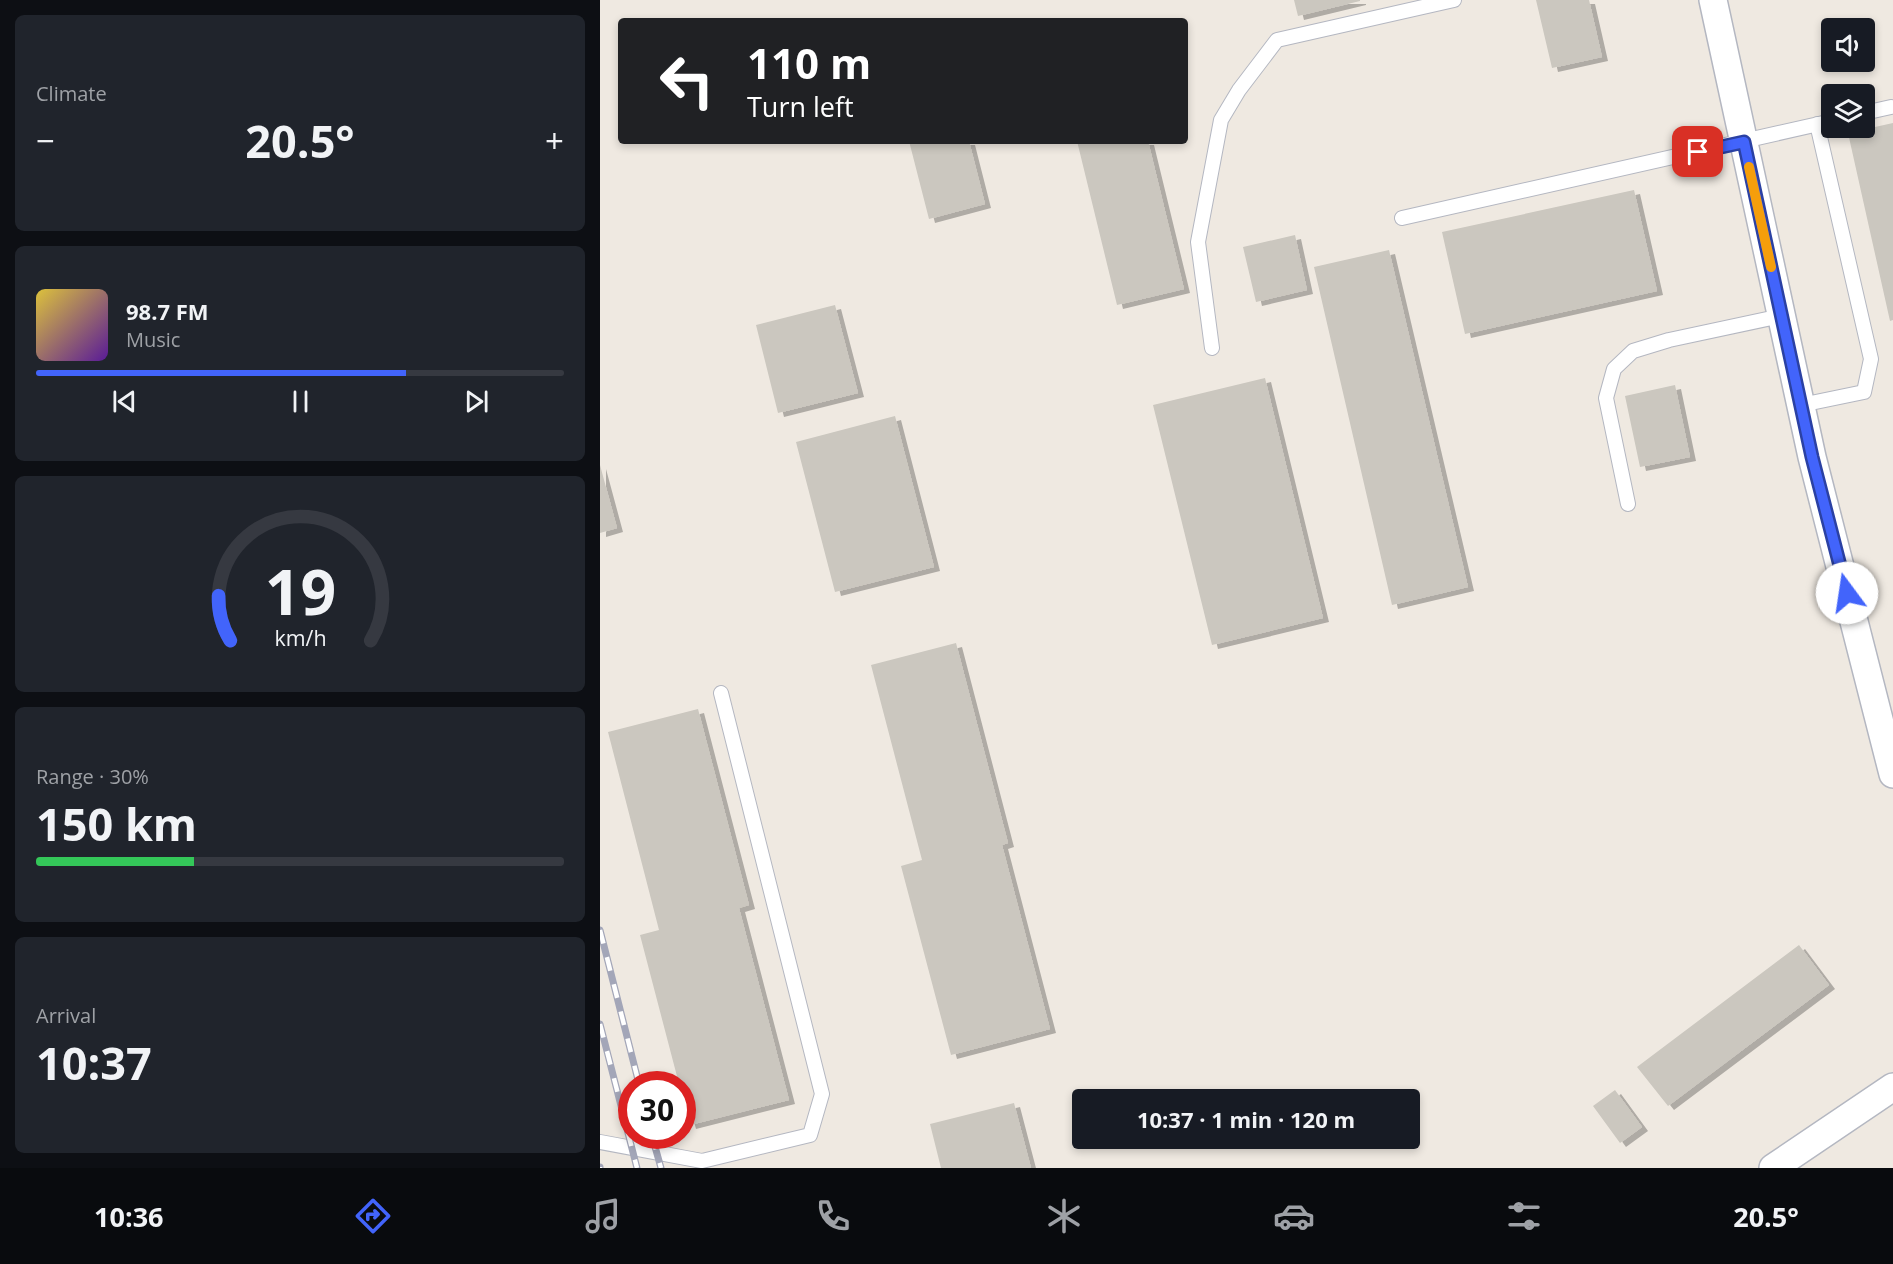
<!DOCTYPE html>
<html lang="en">
<head>
<meta charset="utf-8">
<style>
  :root { --surface:#171b24; --page:#20242c; --text:#f1f3f6; --muted:#9ea1a6; --line:#363941; --accent:#4264fb }
  body { margin:0; font-family:"Open Sans",sans-serif; background:var(--page); color:var(--text); height:100vh; display:flex; flex-direction:column; font-size:22px; white-space:nowrap }
  * { box-sizing:border-box; margin:0 }
  p { font-size:20px; color:var(--muted) }
  .icon { flex:none; width:33px; height:33px; fill:none; stroke:currentColor; stroke-width:2; stroke-linecap:round; stroke-linejoin:round }
  .map { position:relative; flex:1; overflow:hidden }
  .panel { display:flex; flex-direction:column; gap:15px; padding:15px; background:#0d0f14; width:600px }
  .panel>* { flex:none }
  .top-card { position:absolute; left:18px; top:18px; width:570px; height:126px; border-radius:6px; box-shadow:0 3px 9px #0003; background:#202124; color:#fff; overflow:hidden }
  .fabs { position:absolute; left:1221px; top:18px; display:grid; gap:12px }
  .fabs a { display:grid; place-items:center; width:54px; height:54px; border-radius:6px; background:var(--surface); box-shadow:0 3px 9px #0003; font-size:30px }
  .speed { position:absolute; left:18px; top:1071px; display:flex; gap:12px; font-size:30px; font-weight:700; text-align:center }
  .speed>* { display:grid; place-content:center; width:78px; height:78px; border-radius:50%; background:var(--surface); box-shadow:0 3px 9px #0003; line-height:1 }
  .speed .limit { border:9px solid #d22; background:#fff; color:#111 }
  .pin { position:absolute; display:grid; place-items:center; width:51px; height:51px; color:#fff; margin:-26px; border-radius:12px; box-shadow:0 3px 9px #0006 }
  .me { position:absolute; width:66px; margin:-33px; rotate:346deg; stroke-linejoin:round; filter:drop-shadow(0 0 4px #0008) }
  .turn { display:flex; align-items:center; gap:21px; height:126px; padding:0 30px; font-size:27px }
  .turn .icon { width:78px; height:78px; stroke-width:2.5 }
  .turn b { display:block; font-size:42px; line-height:51px }
  .big { font-size:45px; font-weight:700; line-height:1.1 }
  .panel .widget { flex:1; display:flex; flex-direction:column; justify-content:center; gap:9px; min-width:0; padding:0 21px; border-radius:9px; background:var(--page) }
  .panel .dial { align-items:center; gap:0 }
  .dial svg { height:156px; overflow:visible; fill:none; stroke:var(--line); stroke-width:7; stroke-linecap:round; text-anchor:middle }
  .dial text { fill:var(--text); stroke:none }
  .song { display:flex; align-items:center; gap:18px }
  .cover { width:72px; height:72px; border-radius:9px; background:linear-gradient(135deg,hsl(50 70% 55%),hsl(270 70% 35%)) }
  .played { height:6px; border-radius:3px; background:linear-gradient(90deg,var(--accent) 70%,var(--line) 70%) }
  .keys { display:flex; justify-content:space-around; direction:ltr }
  .heat { display:flex; justify-content:space-between; align-items:center; font-size:33px; direction:ltr }
  .charge { height:9px; border-radius:4px; background:linear-gradient(90deg,#34c759 30%,var(--line) 0) }
  .trip { position:absolute; left:472px; top:1089px; width:348px; height:60px; border-radius:6px; background:var(--surface); box-shadow:0 3px 9px #0003; font-weight:700; line-height:60px; text-align:center }
  .tab-bar { display:flex; height:96px; justify-content:space-around; align-items:center; background:#090b0e; color:var(--muted) }
  .tab-bar .icon { width:42px; height:42px }
  .tab-bar .active { color:var(--accent) }
  .tab-bar b { font-size:27px; color:var(--text) }
  main { display:flex; flex:1; min-height:0 }
  .map>svg:first-child { display:block }
</style>
</head>
<body>
<main>
<section class="panel">
<div class="widget"><p>Climate</p>
<div class="heat"><a>−</a><b class="big">20.5°</b><a>+</a></div>
</div>
<div class="widget">
<div class="song"><i class="cover"></i><div><b>98.7 FM</b><p>Music</p></div></div>
<div class="played"></div>
<div class="keys"><svg class="icon" aria-label="previous" viewBox="0 0 24 24"><path d="M18 5L8 12l10 7zM5 5v14"/></svg><svg class="icon" aria-label="pause" viewBox="0 0 24 24"><path d="M8 5v14M16 5v14"/></svg><svg class="icon" aria-label="next" viewBox="0 0 24 24"><path d="M6 5l10 7-10 7zM19 5v14"/></svg></div>
</div>
<div class="widget dial"><svg viewBox="0 0 100 80">
<path d="M14 69A42 42 0 1 1 86 69"/>
<path d="M14 69A42 42 0 0 1 8 46" stroke="#4264fb"/>
<text x="50" y="56" font-size="32" font-weight="700">19</text>
<text x="50" y="72" font-size="11">km/h</text>
</svg></div>
<div class="widget"><p>Range · 30%</p><b class="big">150 km</b><div class="charge"></div></div>
<div class="widget"><p>Arrival</p><b class="big">10:37</b></div>
</section>
<div class="map">
<svg width="1293" height="1168" viewBox="0 0 1293 1168">
  <defs>
    <filter id="shadow"><feDropShadow dx="6" dy="4" stdDeviation="0" flood-color="#0004"/></filter>
  </defs>
  <rect width="100%" height="100%" fill="#efe9e1"/>
  <!-- building -->
  <path fill="#cbc7bf" filter="url(#shadow)" d="M694,0h66v1l-62,15z
    M936,0h53l13,57 -50,11z
    M1293,123v197l-3,1 -42,-188z
    M309,141h60l16,63 -56,15z
    M477,141h71l36,148 -67,16z
    M1034,190l23,101 -192,43 -23,-102z
    M695,235l12,55 -51,12 -13,-55z
    M789,250l79,337 -76,18 -78,-338z
    M235,305l23,88 -80,20 -22,-88z
    M665,378l58,240 -111,27 -59,-240z
    M1075,385l15,72 -50,10 -15,-71z
    M295,416l39,151 -99,25 -39,-150z
    M0,465l17,63 -17,5z
    M356,643l52,200 -6,2 48,184 -99,26 -50,-189 21,-6 -51,-195z
    M98,709l51,196 -10,3 50,192 -99,25 -8,-29v-12h-3l-39,-149 19,-5 -51,-198z
    M1199,945l30,40 -161,121 -31,-39z
    M1015,1090l27,37 -22,16 -27,-37z
    M414,1103l17,65h-90l-11,-44z"/>
  <g fill="none" stroke-linecap="round" stroke-linejoin="round">
    <defs>
      <path id="lane" d="M1264,113l27,-6
        M802,218l430,-97
        M612,348l-14,-106 23,-122 18,-30 38,-50 177,-40
        M1201,405l63,-13 7,-33 -54,-235
        M1028,504l-22,-106 8,-29 19,-18 36,-11 112,-24
        M0,1142l102,19 108,-26 12,-41 -101,-401"/>
      <path id="street" d="M1113,0l99,457 81,317
        M1173,1168l120,-81"/>
    </defs>
    <!-- lane casing -->
    <use href="#lane" stroke="#b4b7c1" stroke-width="16"/>
    <!-- street casing -->
    <use href="#street" stroke="#b4b7c1" stroke-width="30"/>
    <!-- lane -->
    <use href="#lane" stroke="#fff" stroke-width="14"/>
    <!-- street -->
    <use href="#street" stroke="#fff" stroke-width="27"/>
    <defs>
      <path id="rail" d="M0,930l39,154
        M0,1024l37,144
        M52,1136l9,32
        M0,1167v1"/>
    </defs>
    <!-- rail casing -->
    <use href="#rail" stroke="#a3a6b8" stroke-width="7"/>
    <!-- rail -->
    <use href="#rail" stroke="#fff" stroke-width="4.5" stroke-dasharray="14" stroke-linecap="butt"/>
  </g>
  <g fill="none" stroke-linecap="round" stroke-linejoin="round">
    <defs>
      <path id="route" d="M1098,152l46,-10 68,315 35,136"/>
    </defs>
    <!-- route casing -->
    <use href="#route" stroke="#2b41a3" stroke-width="15"/>
    <!-- route -->
    <use href="#route" stroke="#4264fb" stroke-width="10"/>
    <!-- slow -->
    <path stroke="#f59e0b" stroke-width="10" d="M1149,167l22,100"/>
  </g>
</svg>
<div class="fabs">
<a><svg class="icon" aria-label="sound" viewBox="0 0 24 24"><path d="M4 9h4l5-4v14l-5-4H4zM17 9q2 3 0 6"/></svg></a>
<a><svg class="icon" aria-label="layers" viewBox="0 0 24 24"><path d="M12 4l9 5-9 5-9-5zM3 14l9 5 9-5"/></svg></a>
</div>
<div class="speed"><div class="limit">30</div></div>
<div class="pin" style="left:1098px;top:152px;background:#d93025"><svg class="icon" aria-label="arrive" viewBox="0 0 24 24"><path d="M6 21V4h12l-3 4 3 4H6"/></svg></div>
<svg class="me" style="left:1247px;top:593px" viewBox="-20 -20 40 40"><circle r="19" fill="#fff"/><path d="M0-13L10 11 0 6-10 11z" fill="#4264fb"/></svg>
<div class="trip">10:37 · 1 min · 120 m</div>
<div class="top-card">
<div class="turn"><svg class="icon" aria-label="left" viewBox="0 0 24 24"><path d="M17 20v-9H6M10 6l-5 5 5 5"/></svg><div><b>110 m</b>Turn left</div></div>
</div>
</div>
</main>
<nav class="tab-bar">
<b>10:36</b>
<svg class="icon active" aria-label="directions" viewBox="0 0 24 24"><path d="M12 3l9 9-9 9-9-9zM9 14v-3h6M13 9l2 2-2 2"/></svg>
<svg class="icon" aria-label="music" viewBox="0 0 24 24"><path d="M9 18V5l10-2v13"/><circle cx="6" cy="18" r="3"/><circle cx="16" cy="16" r="3"/></svg>
<svg class="icon" aria-label="phone" viewBox="0 0 24 24"><path d="M5 4h4l2 5-3 2q2 4 5 5l2-3 5 2v4C11 20 4 13 5 4z"/></svg>
<svg class="icon" aria-label="climate" viewBox="0 0 24 24"><path d="M12 3v18M4 7l16 10M4 17L20 7"/></svg>
<svg class="icon" aria-label="car" viewBox="0 0 24 24"><path d="M5 17H2v-5l4-1 3-4h7l3 4 3 1v5h-3M9 17h6M6 11h13"/><circle cx="7" cy="17" r="2"/><circle cx="17" cy="17" r="2"/></svg>
<svg class="icon" aria-label="filters" viewBox="0 0 24 24"><path d="M4 7h16M4 17h16"/><circle cx="9" cy="7" r="2"/><circle cx="15" cy="17" r="2"/></svg>
<b>20.5°</b>
</nav>
</body>
</html>
